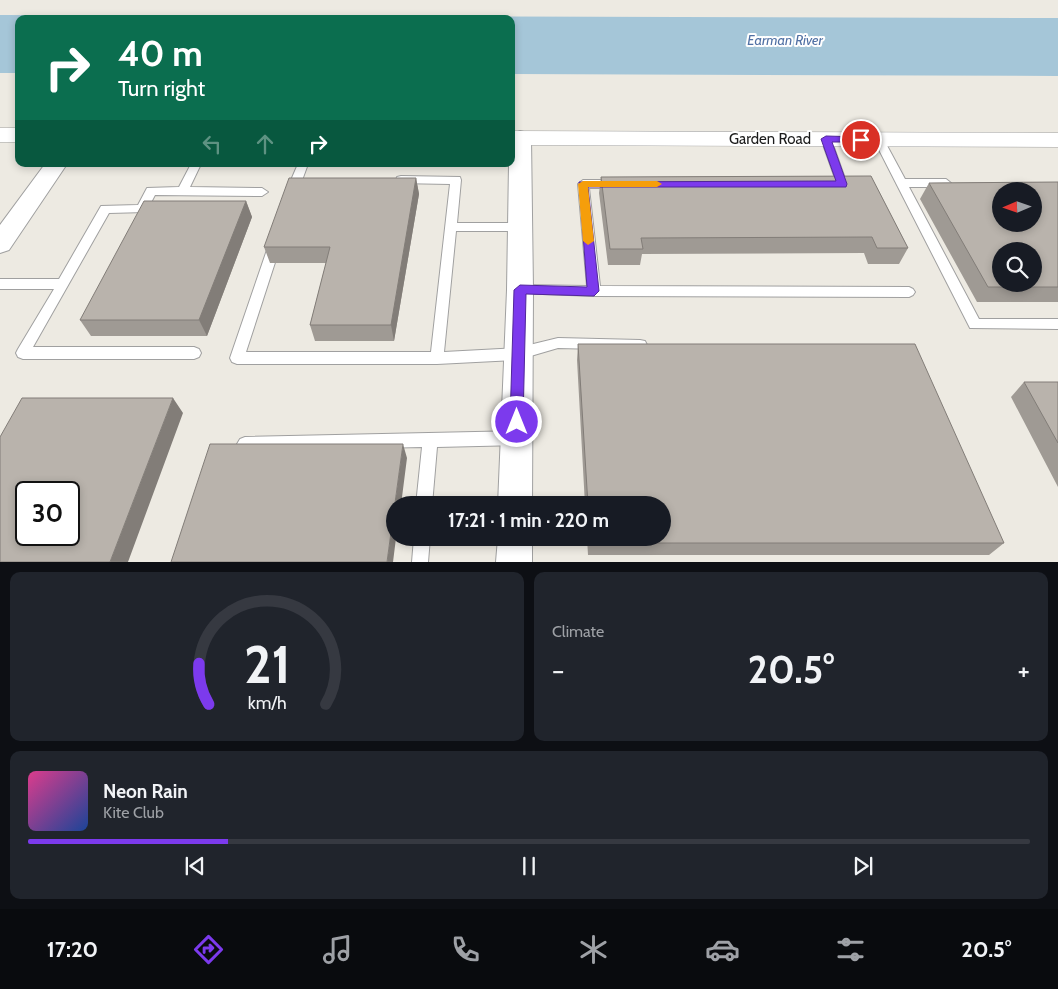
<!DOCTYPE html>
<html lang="en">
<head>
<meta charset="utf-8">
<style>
  :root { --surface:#171b24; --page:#20242c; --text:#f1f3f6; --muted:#9ea1a6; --line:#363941; --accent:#7c3aed }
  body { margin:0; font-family:Cabin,sans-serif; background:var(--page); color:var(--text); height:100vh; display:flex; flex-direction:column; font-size:19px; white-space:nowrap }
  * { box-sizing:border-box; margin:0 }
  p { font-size:16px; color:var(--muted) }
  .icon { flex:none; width:28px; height:28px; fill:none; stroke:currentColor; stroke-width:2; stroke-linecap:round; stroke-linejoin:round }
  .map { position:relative; height:562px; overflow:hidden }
  .panel { display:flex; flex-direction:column; gap:10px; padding:10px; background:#0d0f14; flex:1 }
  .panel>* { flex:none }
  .top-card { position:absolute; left:15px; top:15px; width:500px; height:152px; border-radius:10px; box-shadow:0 2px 8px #0003; background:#0b6e4f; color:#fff; overflow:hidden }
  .needle { width:32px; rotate:268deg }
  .fabs { position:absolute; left:992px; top:182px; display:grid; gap:10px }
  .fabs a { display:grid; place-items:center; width:50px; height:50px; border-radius:50%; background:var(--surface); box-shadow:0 2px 8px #0003; font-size:25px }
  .speed { position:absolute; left:15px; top:481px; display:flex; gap:10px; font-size:25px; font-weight:700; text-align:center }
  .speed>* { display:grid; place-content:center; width:65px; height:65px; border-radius:50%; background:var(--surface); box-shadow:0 2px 8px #0003; line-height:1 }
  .speed .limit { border:2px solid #111; border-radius:8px; background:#fff; color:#111 }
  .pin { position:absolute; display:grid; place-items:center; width:42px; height:42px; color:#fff; margin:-21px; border:2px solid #fff; border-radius:50%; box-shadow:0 1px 5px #0007 }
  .me { position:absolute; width:55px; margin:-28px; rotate:0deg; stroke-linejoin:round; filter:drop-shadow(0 0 4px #0008) }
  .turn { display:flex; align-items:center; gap:18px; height:105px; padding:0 20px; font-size:22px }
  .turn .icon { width:65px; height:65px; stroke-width:2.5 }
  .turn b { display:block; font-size:35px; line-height:42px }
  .lanes { display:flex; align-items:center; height:48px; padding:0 20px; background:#0003; justify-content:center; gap:25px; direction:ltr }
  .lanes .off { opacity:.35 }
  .big { font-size:38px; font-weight:700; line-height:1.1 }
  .panel .tile { flex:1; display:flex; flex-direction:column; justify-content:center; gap:8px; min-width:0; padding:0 18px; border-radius:10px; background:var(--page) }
  .panel .dial { align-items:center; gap:0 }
  .dial svg { height:130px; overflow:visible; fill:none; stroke:var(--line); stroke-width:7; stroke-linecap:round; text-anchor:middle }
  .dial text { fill:var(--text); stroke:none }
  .song { display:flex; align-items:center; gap:15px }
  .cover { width:60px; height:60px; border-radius:8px; background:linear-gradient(135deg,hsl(330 70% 55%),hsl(220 70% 35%)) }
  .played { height:5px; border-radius:2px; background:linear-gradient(90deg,var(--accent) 20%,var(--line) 20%) }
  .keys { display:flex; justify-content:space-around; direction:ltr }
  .heat { display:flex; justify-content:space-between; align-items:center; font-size:28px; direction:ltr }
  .panel .tiles { flex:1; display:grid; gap:10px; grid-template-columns:1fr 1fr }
  .tile:last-child { grid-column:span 2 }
  .trip { position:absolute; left:386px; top:496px; width:285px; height:50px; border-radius:25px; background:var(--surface); box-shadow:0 2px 8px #0003; font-weight:700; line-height:50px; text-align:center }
  .dock { display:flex; height:80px; justify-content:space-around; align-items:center; background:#090b0e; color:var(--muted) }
  .dock .icon { width:35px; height:35px }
  .dock .current { color:var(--accent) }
  .dock b { font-size:22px; color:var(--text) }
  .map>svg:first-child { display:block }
</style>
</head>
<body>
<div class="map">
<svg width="1058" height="562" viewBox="0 0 1058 562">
  <rect width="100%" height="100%" fill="#edeae2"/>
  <!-- water -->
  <path fill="#a5c6d8" d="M0,15l1058,3v58l-547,-2v-55h-492v54h-19z"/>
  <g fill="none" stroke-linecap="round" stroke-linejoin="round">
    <defs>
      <path id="service" d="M826,136l5,3 16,45 -1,3 -4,1 -5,-4 -16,-45z
        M879,137l5,3 21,39h41l5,4 -5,4h-37l70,132h79v10l-88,-1 -96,-188z
        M191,164h10l-11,23 72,1 6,4 -6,4 -107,-1 -9,17 -37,1 -76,134h161l5,2 2,4 -2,4 -5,2h-171l-5,-2 -2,-4 2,-4 36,-60h-54v-10h59l42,-73 37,-1 9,-17 32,-1z
        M298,164h10l-11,30 -6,4 -6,-4z
        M401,176l59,1 1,3 -4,43h62l6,4 -6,4h-63l-12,121 73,-4 41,-10 82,2 5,1 2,4 -2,4 -5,1 -82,-2 -41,12 -80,4h-200l-5,-2 -2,-4 39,-114 6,-4 6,4 -35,108h185l19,-168 -53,-1 -1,-3 1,-3z
        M583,180h34l5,4 -5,4h-28l11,98 309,1 4,2 2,3 -2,3 -4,2 -315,-1 -78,-3 -2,-3 2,-3 4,-2 67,1 -9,-102z
        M516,431l5,2 2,5 -2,5 -5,2 -79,2 -5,58h-16l6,-58 -177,4 -5,-2 -3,-5 3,-5 5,-2z
        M414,538h16l-2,24h-16z"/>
      <path id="minor" d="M520,131l8,2 3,5 2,152 -1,215h-34l9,-215 2,-126h2v-29z
        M45,164h22l-58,86 -9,3v-28z
        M498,538h34v24h-36z"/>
      <path id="tertiary" d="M0,128h19v14h-19z
        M511,131l547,2v14l-547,-2z"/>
    </defs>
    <!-- service casing -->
    <use href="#service" stroke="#a0a0a0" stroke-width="2"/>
    <!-- minor casing -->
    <use href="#minor" stroke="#a0a0a0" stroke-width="2"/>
    <!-- tertiary casing -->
    <use href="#tertiary" stroke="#a0a0a0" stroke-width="1"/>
    <!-- service -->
    <use href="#service" fill="#fff" fill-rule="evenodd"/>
    <!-- minor -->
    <use href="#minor" fill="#fff" fill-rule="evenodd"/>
    <!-- tertiary -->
    <use href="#tertiary" fill="#fff" fill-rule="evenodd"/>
  </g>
  <!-- wall -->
  <path fill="#9f9a94" d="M871,176l37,72 -9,16h-31l-4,-11 -222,1 -2,11h-32l-9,-72 2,-16z
    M416,178l3,16 -25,147h-79l-5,-16 16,-62h-56l-6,-16z
    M1058,182v120h-81l-57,-103 9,-16z
    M246,201l6,16 -45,119h-116l-11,-16z
    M578,344l426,199 -15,12h-401l-1,-17h75v-33h-77l-8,-145z
    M1024,382h34v105l-47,-90z"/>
  <!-- shaded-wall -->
  <path fill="#827d78" d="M416,178l3,16 -25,147 -3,-16z
    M246,201l6,16 -45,119 -8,-16z
    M173,398l10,15 -55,149h-18z
    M403,444l4,14 -6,47h-6v33h1l-3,24h-6z"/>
  <!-- building -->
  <path fill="#b9b3ac" stroke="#827d78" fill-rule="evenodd" d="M871,176l37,72h-31l-5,-11 -231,1 2,11h-33l-9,-72z
    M289,178h127l-25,147h-81l20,-78h-66z
    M1058,182v105h-70l-59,-104zM1001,191h33v33h-33zM1001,251h33v33h-33z
    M144,201h102l-47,119h-119z
    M578,344h337l89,199h-414v-5h72v-33h-74z
    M1024,382h34v61z
    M22,398h151l-63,164h-110v-125zM26,492h43v43h-43z
    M210,444h193l-16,118h-216z"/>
  <!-- route -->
  <path fill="#7c3aed" stroke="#51269a" d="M826,136l35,1 5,3 -5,2h-29l15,42 -1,3h-258l11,104 -5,5 -68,-2 -3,128 -2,4h-9l-2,-4 4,-132 6,-5 67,2 -8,-105 257,-1 -15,-42z"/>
  <!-- slow -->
  <path fill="#f59e0b" d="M583,181h74l5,3 -5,3h-69l6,54 -6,4 -5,-4 -5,-57z"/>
  <g text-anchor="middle" stroke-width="4" stroke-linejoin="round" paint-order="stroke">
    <!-- far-water labels -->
    <g font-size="14" font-style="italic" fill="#5070a4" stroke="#fff">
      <text x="785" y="45">Earman River</text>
    </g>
    <!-- street labels -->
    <g font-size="15" fill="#1c1c1c" stroke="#fff">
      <text x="770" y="144">Garden Road</text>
    </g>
  </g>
</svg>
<div class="fabs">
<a><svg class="needle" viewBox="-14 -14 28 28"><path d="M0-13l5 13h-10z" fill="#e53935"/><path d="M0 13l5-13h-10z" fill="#9ea1a6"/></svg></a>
<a><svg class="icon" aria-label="search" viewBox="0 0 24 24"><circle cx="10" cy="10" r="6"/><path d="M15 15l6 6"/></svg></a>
</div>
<div class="speed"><div class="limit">30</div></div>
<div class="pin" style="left:861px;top:140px;background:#d93025"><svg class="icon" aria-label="arrive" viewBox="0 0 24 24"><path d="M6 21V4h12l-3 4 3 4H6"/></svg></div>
<svg class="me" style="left:517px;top:422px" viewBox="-20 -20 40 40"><circle r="17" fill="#7c3aed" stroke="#fff" stroke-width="3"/><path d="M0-11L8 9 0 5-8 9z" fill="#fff"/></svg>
<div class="trip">17:21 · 1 min · 220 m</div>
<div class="top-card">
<div class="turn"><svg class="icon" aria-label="right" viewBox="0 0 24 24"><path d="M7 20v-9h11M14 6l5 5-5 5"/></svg><div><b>40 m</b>Turn right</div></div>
<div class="lanes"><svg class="icon off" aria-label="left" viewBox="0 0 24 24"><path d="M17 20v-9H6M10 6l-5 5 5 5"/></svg><svg class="icon off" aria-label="ahead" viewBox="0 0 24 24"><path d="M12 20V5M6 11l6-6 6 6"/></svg><svg class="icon" aria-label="right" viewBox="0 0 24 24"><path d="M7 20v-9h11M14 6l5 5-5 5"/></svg></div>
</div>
</div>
<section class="panel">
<div class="tiles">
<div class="tile dial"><svg viewBox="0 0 100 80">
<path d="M14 69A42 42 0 1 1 86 69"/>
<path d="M14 69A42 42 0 0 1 8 44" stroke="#7c3aed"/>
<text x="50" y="56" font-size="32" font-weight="700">21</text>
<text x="50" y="72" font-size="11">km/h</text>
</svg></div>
<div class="tile"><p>Climate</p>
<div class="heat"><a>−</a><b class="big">20.5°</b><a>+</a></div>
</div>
<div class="tile">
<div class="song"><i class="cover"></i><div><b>Neon Rain</b><p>Kite Club</p></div></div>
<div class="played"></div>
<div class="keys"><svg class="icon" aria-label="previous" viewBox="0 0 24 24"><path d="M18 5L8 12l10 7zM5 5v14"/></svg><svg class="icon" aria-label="pause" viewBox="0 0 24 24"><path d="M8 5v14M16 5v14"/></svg><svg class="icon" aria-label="next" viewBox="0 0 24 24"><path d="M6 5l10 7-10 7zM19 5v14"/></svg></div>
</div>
</div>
</section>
<nav class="dock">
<b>17:20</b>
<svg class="icon current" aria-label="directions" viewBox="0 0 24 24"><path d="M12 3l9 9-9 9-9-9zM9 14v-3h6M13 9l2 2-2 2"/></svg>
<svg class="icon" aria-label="music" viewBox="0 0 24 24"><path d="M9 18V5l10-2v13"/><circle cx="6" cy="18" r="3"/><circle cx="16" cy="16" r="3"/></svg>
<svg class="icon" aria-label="phone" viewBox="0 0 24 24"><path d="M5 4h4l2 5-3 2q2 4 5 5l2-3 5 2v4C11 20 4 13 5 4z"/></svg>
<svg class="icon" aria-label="climate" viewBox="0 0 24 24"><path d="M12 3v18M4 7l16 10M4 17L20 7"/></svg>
<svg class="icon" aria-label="car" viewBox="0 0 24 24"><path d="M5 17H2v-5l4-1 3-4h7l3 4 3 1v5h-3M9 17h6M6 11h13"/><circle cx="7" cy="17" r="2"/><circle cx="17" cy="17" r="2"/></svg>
<svg class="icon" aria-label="filters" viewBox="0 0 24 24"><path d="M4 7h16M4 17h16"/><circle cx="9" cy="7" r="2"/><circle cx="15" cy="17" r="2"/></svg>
<b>20.5°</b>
</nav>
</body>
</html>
